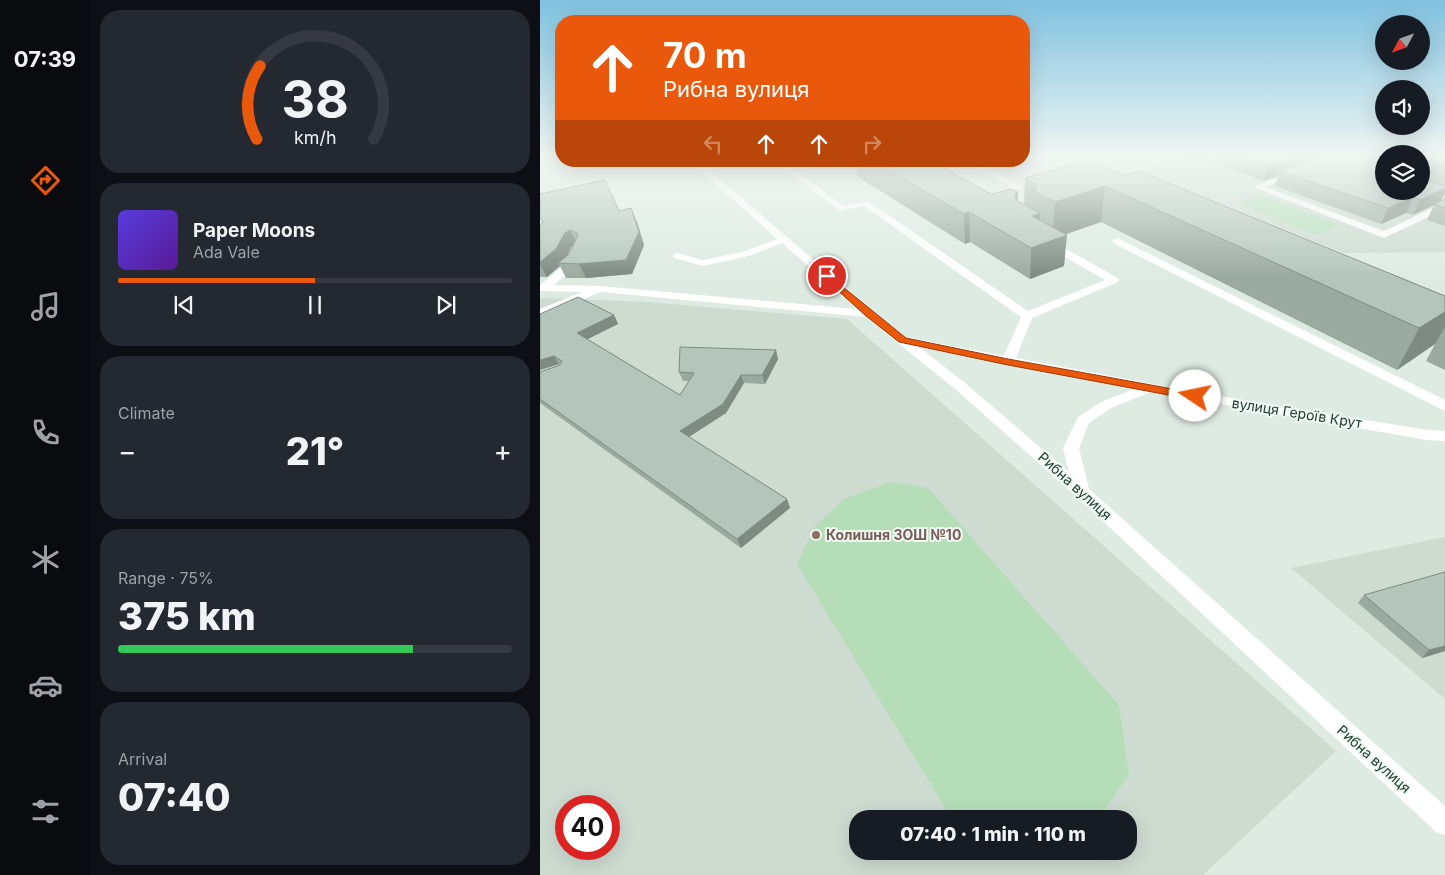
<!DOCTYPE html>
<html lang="en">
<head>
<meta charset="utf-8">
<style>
  :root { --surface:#171b24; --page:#242831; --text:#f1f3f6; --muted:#9ea1a6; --line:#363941; --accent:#ea580c }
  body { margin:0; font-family:Inter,sans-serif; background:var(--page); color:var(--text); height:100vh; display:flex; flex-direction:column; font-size:19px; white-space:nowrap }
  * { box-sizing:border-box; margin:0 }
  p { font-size:16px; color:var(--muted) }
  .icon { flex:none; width:28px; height:28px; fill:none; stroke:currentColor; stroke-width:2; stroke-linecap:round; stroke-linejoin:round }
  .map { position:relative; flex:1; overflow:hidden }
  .side { display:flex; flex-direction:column; gap:10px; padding:10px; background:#0d0f14; width:450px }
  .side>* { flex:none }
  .guide { position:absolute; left:15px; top:15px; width:475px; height:152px; border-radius:20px; box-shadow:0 5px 20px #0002; background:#ea580c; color:#fff; overflow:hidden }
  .needle { width:32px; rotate:229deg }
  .buttons { position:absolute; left:835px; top:15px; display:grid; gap:10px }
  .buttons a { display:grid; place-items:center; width:55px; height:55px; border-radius:50%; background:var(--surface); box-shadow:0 5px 20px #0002; font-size:25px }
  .speed { position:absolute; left:15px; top:795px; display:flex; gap:10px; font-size:25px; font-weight:700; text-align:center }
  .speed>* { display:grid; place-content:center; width:65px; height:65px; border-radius:50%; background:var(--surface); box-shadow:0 5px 20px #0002; line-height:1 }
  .speed .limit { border:8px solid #d22; background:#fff; color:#111 }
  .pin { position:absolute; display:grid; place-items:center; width:42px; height:42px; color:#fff; margin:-21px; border:2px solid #fff; border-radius:50%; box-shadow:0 1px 5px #0007 }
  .me { position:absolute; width:55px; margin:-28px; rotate:281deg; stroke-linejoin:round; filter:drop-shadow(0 0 4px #0008) }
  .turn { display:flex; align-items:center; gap:18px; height:105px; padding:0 25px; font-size:22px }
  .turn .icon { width:65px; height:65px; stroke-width:2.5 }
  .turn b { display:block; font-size:35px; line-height:42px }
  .lanes { display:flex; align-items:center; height:48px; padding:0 25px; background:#0003; justify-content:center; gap:25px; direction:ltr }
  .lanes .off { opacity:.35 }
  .big { font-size:38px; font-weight:800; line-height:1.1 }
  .side .widget { flex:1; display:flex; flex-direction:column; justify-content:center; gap:8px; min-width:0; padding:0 18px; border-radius:20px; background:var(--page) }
  .side .dial { align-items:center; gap:0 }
  .dial svg { height:130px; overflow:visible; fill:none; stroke:var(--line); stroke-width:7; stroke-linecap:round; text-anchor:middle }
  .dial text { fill:var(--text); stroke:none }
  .song { display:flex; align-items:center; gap:15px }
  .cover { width:60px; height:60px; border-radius:8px; background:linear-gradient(135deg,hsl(250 70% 55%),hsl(270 70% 35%)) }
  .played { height:5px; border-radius:2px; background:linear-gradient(90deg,var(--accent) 50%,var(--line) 50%) }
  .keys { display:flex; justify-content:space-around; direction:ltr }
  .heat { display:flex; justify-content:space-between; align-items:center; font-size:28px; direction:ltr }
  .charge { height:8px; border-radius:4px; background:linear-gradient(90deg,#34c759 75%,var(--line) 0) }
  .trip { position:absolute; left:309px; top:810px; width:288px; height:50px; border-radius:20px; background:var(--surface); box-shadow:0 5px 20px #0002; font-weight:800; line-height:50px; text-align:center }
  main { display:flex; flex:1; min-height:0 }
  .tab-bar { display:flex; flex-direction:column; width:90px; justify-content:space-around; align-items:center; background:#090b0e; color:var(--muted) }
  .tab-bar .icon { width:35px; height:35px }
  .tab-bar .active { color:var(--accent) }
  .tab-bar b { font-size:22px; color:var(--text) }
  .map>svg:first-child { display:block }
</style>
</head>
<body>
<main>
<nav class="tab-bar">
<b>07:39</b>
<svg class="icon active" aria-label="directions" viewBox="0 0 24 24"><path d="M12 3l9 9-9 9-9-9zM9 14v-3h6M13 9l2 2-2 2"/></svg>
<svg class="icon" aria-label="music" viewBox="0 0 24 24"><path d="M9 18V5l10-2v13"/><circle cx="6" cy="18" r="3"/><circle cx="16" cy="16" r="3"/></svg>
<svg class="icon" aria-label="phone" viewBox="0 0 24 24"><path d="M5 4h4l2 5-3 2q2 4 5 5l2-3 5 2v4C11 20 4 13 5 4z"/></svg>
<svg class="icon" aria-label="climate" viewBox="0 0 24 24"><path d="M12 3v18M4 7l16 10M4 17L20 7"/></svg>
<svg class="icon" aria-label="car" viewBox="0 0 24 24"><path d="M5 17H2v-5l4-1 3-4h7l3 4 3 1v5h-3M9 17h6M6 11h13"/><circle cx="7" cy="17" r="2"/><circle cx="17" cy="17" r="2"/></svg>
<svg class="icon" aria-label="filters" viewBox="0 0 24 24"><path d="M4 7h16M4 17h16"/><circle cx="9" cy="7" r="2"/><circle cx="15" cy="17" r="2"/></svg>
</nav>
<section class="side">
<div class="widget dial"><svg viewBox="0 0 100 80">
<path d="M14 69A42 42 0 1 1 86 69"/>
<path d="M14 69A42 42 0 0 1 16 24" stroke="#ea580c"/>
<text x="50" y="56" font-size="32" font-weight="700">38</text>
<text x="50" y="72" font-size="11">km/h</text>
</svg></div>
<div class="widget">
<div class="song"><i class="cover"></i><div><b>Paper Moons</b><p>Ada Vale</p></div></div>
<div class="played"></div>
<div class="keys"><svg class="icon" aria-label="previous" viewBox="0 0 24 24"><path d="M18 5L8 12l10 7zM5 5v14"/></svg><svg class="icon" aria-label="pause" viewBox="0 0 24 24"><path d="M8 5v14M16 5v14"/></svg><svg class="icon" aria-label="next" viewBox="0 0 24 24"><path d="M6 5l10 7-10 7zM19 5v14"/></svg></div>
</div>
<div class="widget"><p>Climate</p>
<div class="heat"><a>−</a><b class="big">21°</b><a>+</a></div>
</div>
<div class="widget"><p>Range · 75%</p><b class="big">375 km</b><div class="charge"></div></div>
<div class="widget"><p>Arrival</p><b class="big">07:40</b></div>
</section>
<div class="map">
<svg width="905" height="875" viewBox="0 0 905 875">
  <rect width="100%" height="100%" fill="#deebe3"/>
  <!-- built -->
  <path fill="#cddbd1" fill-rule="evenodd" d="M642,156h202v35h37l24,-35v96l-101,1 -206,-83z
    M7,298l101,4 199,17 489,432 -133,124h-663v-576zM26,806h43v43h-43zM318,819h270v32h-270z
    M905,537v162l-154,-131z"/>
  <!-- green -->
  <path fill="#b5deb8" d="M720,194l79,31 -23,10 -79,-32z
    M351,482l37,6 191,217 10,70 -31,44h-146l-155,-255 18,-38 29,-27z"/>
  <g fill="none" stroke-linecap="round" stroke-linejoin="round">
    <!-- minor -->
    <path fill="#fff" fill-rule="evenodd" d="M150,161h9l174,150 33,26 98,19 17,-39 -157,-111 -24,5 -66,-50h9l61,45 24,-5 160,110 77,-31 -61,-35v-4h8l66,37 1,2 -1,2 -86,36 -16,40 179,34 232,38 18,1v10l-18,-1 -276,-48 -40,16 -22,15 -10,25 10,41 356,317v29l-9,-3 -360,-336 -121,-107 -89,-72 -265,-25 -61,25v-8l42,-17 -42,-1v-6l26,-21 5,-10 4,-1 5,3 -6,12 -20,17 46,1 257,23 -75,-66 -33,13 -46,10 -29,-8 -1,-2 1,-2 4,-1 25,7 39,-8 35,-13zM379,347l83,16 6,3 4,-1 122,24 -33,13 -23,15 -15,31 6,24 -104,-89z
      M424,161h11l48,26 -26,10h-6v-4l21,-6z
      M752,171l7,2 -34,14 119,44 61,-29v7l-61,29 -131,-51z
      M577,238l328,162v11l-332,-168 -1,-2z"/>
  </g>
  <!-- wall -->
  <path fill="#9baaa1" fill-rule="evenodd" d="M673,156h171v35l37,-35h24v39h-1l-4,6 5,-2v27l-18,-6 7,-15 -21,10 -7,-2 -25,11 -106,-38 3,-10 -15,5 -51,-19z
    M316,161h75l60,33 27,7 6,4 1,-27 100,-3 320,121v74l-19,-9 9,-17 -38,26 -296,-148 -35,12 -2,32 -34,13 -60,-37 -5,2 -107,-67z
    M79,211l18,11 7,23 -12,29 -46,4h-20l-6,-12 -13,11h-7v-52l3,-3zM33,246l-4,8 -2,2 4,-9z
    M0,314l74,1 4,9 -31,15 93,56 9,-14h-6l-4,-9 99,-13 -13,25 -21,-1 -18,30 -37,24 98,62 3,9 -49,40 -201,-145v-31l20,-7 -1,-1 -19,6z
    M824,595l81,56 -23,7 -64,-55z"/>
  <!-- shaded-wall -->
  <path fill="#7e8b83" d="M758,156h34l-53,15 -1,5 -15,5 4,-14z
    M888,171l-7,15 2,-11z
    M565,186l-4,36 -49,17 3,-37z
    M905,188v4l-5,10 -6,2v1l-21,10 7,-15z
    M478,192l-1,30 -2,-27z
    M873,197l-7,16 -25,11 7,-16z
    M91,208l6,14 7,23 -12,29 -46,4 -7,-14z
    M429,212l1,30 -5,2 -1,-30z
    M500,213l-1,31 -7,-28z
    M30,230l7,13 -6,4 -7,16h-6l2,3 -13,11 -7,-12v-3l25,-29z
    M527,235l-3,31 -34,13 1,-31z
    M905,312v15l-10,17 -38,26 22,-42z
    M74,315l4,9 -36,18 -5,-9z
    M236,350l2,9 -13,25 -3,-9z
    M14,356l5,8 -19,6v-10z
    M201,375l3,8 -18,30 -42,27 -4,-9z
    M247,499l3,9 -49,40 -4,-9z
    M905,646v5l-23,7 7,-8z"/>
  <!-- building -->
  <path fill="#b4c6bb" stroke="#7e8b83" d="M696,156h62l-31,11z
    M783,156h61v35h37v-35h24v10l-17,-4 -2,2 1,6 18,5v3l-17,-7 -5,4v4l22,7v2l-25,12 -7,-3 -25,11 -109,-37z
    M550,160l35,15 14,-4 306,125v16l-26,16 -314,-142 -50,16 -22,-11 3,-1 1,-5 -12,-7z
    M333,161h58l60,33 20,-5 7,3 -3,3 1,5 24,13 -8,3 35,19 -36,13 -62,-36 -5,2z
    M65,180l14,31 12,-3 8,24 -13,28 -47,4 -21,-1 11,-9 9,-19 -1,-2 -7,-3 -5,3 -9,16 -16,13v-37l3,-3 -3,-5v-23z
    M905,199v9l-11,-4z
    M38,297l36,18 -37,18 103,62 14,-22 -15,-1 1,-25 96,3 -14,25h-21l-18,29 -43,27 107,68 -50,40 -197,-140v-27l20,-7 2,-4 -8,-5 -14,4v-46z
    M905,572v74l-16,4 -65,-55z"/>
  <!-- sky -->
  <linearGradient id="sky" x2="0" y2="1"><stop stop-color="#7fc1df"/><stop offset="0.56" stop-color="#f0f6f2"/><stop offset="1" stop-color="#f0f6f2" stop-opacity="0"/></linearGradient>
  <rect width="905" height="278" fill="url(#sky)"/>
  <!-- route -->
  <path fill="#ea580c" stroke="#983908" d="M287,274l79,64 102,21 187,34 5,3 -5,4 -187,-35 -109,-23 -33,-26 -42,-38 -1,-2z"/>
  <!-- markers -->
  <circle fill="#8d6e63" stroke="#eff8f2" stroke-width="2" cx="276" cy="535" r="5"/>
  <g text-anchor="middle" stroke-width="4" stroke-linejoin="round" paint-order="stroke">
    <!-- street labels -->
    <g font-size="14" fill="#1f3c2e" stroke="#eff8f2">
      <text transform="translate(757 413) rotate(9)" y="5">вулиця Героїв Крут</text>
      <text transform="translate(535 486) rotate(42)" y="5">Рибна вулиця</text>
      <text transform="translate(834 759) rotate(42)" y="5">Рибна вулиця</text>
    </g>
    <!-- education labels -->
    <g font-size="14" font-weight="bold" fill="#785e54" stroke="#eff8f2" text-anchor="start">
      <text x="286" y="540">Колишня ЗОШ №10</text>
    </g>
  </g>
</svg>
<div class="buttons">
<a><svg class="needle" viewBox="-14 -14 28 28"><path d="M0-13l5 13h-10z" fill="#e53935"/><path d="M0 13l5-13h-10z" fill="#9ea1a6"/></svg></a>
<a><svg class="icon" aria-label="sound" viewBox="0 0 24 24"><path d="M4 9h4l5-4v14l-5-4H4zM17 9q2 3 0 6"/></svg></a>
<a><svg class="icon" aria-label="layers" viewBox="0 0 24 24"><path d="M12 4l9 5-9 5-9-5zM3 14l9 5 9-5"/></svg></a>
</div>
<div class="speed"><div class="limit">40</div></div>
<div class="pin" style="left:287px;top:276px;background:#d93025"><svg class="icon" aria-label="arrive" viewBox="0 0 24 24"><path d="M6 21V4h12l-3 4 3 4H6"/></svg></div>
<svg class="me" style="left:655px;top:396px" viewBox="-20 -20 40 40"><circle r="19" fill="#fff"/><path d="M0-13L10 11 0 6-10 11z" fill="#ea580c"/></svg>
<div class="trip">07:40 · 1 min · 110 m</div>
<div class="guide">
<div class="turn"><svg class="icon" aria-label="ahead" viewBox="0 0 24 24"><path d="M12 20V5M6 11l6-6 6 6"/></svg><div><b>70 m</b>Рибна вулиця</div></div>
<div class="lanes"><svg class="icon off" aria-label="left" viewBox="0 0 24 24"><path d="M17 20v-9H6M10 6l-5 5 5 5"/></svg><svg class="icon" aria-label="ahead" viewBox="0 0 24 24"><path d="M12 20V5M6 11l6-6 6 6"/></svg><svg class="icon" aria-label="ahead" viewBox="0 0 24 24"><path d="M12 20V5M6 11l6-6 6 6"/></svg><svg class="icon off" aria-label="right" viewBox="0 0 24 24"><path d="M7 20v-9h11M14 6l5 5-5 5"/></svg></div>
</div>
</div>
</main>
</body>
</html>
